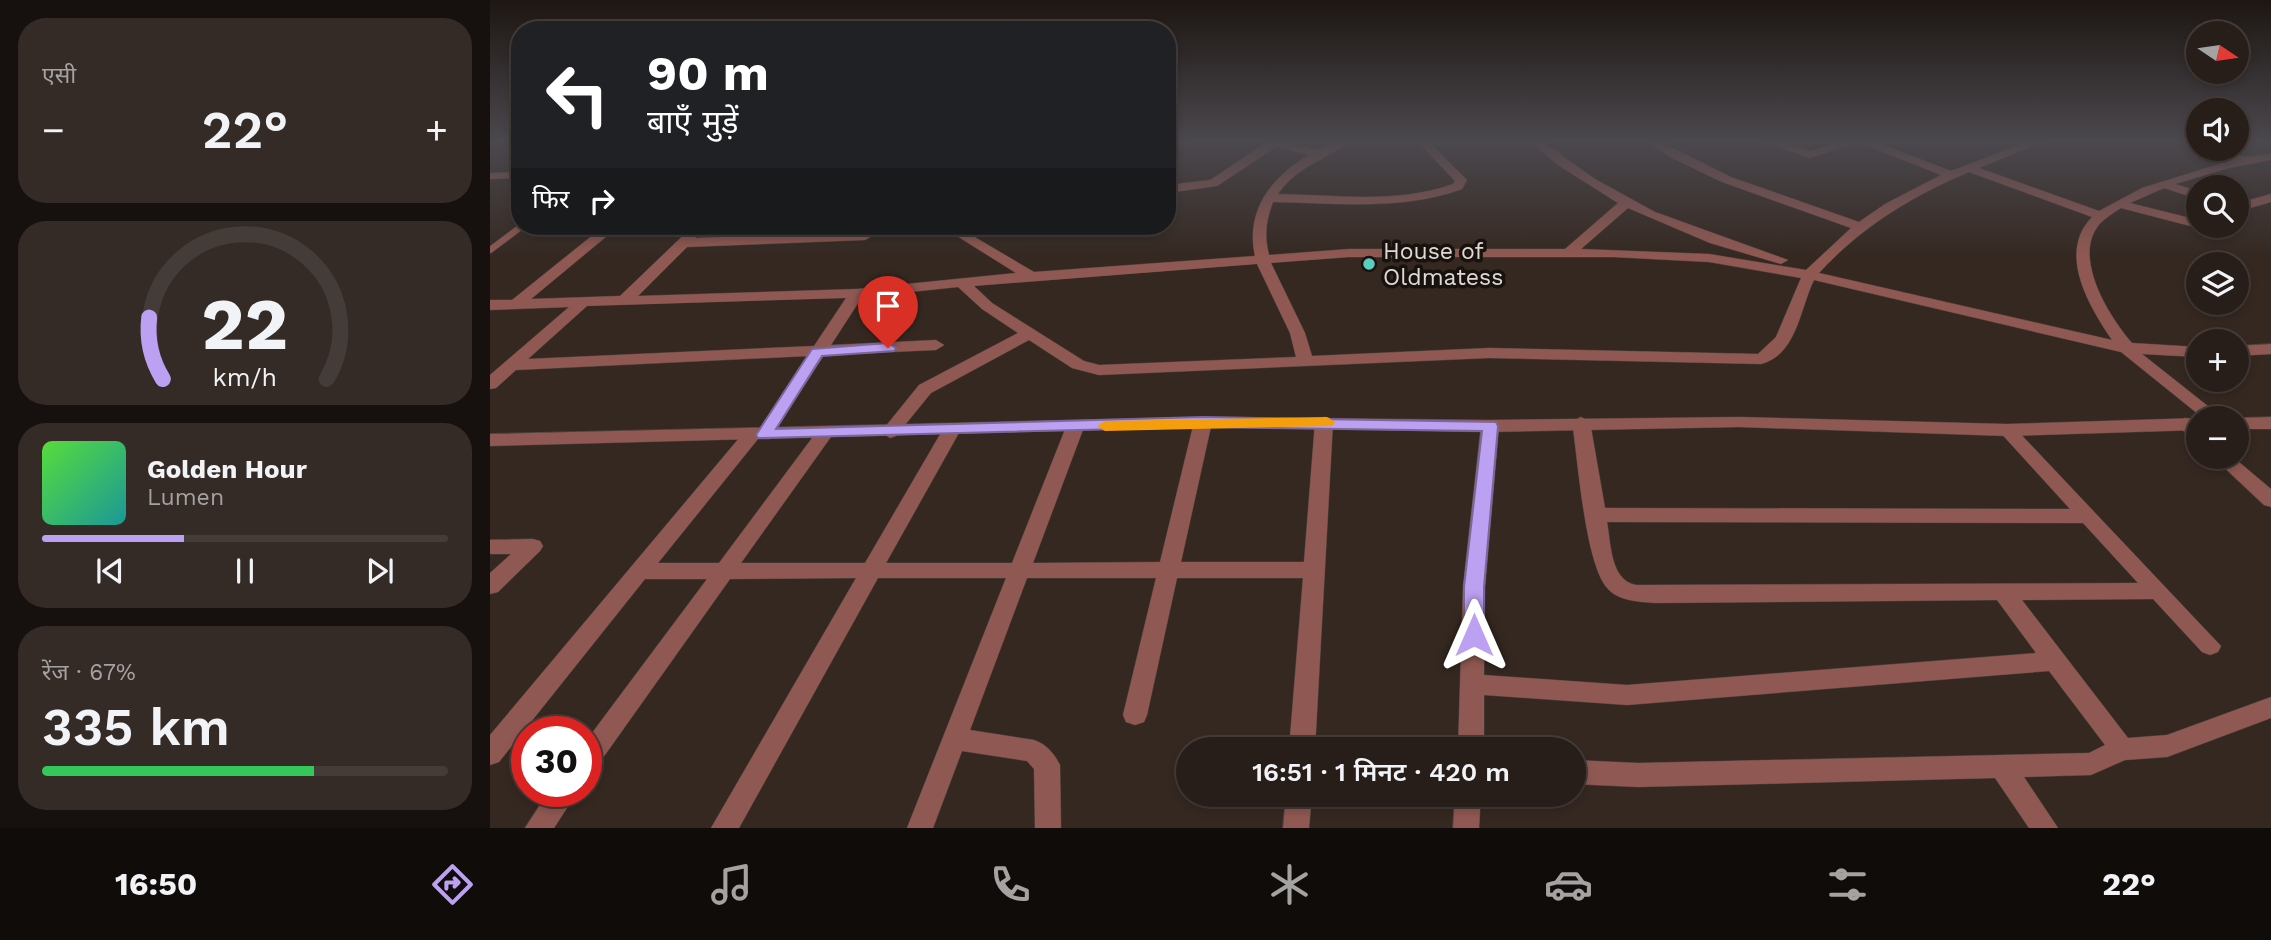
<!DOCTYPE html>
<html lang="hi">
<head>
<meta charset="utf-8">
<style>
  :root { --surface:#281e19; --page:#342b26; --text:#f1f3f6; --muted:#a5a2a2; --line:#443c38; --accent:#bca0f2 }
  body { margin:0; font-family:"Work Sans","Noto Sans Devanagari",sans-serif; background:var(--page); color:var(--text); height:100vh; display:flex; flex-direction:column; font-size:26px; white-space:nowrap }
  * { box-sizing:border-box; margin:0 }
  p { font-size:23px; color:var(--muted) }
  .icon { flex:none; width:38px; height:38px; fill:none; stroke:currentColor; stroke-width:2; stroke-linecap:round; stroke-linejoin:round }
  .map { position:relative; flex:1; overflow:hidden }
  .details { display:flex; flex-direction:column; gap:18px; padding:18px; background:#16100e; width:490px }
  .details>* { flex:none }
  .guide { position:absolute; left:21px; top:21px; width:665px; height:214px; border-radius:28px; box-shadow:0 4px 10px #0003,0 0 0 2px var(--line); background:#202124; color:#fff; overflow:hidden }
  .needle { width:46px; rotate:103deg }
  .controls { position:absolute; left:1696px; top:21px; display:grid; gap:14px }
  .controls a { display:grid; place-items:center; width:63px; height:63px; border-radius:50%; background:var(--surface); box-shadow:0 4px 10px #0003,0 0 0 2px var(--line); font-size:35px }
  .speed { position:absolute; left:21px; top:716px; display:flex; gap:14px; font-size:35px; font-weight:700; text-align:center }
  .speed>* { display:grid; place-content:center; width:91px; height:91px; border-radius:50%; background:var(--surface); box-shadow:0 4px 10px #0003,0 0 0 2px var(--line); line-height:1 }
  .speed .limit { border:10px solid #d22; background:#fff; color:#111 }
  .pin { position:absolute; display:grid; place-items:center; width:60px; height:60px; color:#fff; margin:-72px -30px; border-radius:50% 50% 50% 0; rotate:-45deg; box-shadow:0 0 7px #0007 }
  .pin .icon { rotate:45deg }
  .me { position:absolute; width:77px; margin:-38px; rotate:0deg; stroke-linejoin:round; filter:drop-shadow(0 0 5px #0008) }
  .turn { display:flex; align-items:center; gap:24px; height:147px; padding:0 21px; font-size:32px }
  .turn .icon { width:91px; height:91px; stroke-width:2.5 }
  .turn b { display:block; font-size:49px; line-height:60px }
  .then { display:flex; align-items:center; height:66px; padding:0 21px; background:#0003; gap:14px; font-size:26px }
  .big { font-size:52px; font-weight:600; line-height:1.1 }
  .details .tile { flex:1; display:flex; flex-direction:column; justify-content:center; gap:10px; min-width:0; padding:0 24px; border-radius:28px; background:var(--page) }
  .details .dial { align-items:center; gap:0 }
  .dial svg { height:182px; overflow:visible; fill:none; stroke:var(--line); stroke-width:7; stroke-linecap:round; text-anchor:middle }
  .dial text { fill:var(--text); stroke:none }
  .song { display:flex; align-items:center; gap:21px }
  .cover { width:84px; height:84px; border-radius:10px; background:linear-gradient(135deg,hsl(110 70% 55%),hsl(180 70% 35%)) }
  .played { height:7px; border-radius:4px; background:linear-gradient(90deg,var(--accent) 35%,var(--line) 35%) }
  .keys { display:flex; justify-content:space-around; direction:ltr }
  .heat { display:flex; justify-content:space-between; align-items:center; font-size:38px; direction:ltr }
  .charge { height:10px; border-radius:5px; background:linear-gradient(90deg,#34c759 67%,var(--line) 0) }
  .trip { position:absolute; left:686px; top:737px; width:410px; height:70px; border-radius:35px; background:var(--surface); box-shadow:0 4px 10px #0003,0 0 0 2px var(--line); font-weight:600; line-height:70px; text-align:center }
  .tabs { display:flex; height:112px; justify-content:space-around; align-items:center; background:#100c0a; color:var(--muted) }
  .tabs .icon { width:49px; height:49px }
  .tabs .on { color:var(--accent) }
  .tabs b { font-size:32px; color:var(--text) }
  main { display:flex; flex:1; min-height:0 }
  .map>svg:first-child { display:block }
</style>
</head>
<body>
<main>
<section class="details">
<div class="tile"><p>एसी</p>
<div class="heat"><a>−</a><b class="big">22°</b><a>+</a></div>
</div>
<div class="tile dial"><svg viewBox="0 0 100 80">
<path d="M14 69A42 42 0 1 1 86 69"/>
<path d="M14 69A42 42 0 0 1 8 42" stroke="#bca0f2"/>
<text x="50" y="56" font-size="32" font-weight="700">22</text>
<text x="50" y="72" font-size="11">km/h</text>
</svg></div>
<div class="tile">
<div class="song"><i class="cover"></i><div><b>Golden Hour</b><p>Lumen</p></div></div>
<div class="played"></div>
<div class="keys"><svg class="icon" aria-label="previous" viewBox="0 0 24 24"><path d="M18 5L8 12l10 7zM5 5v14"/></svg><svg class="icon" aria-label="pause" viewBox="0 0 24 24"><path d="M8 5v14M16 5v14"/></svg><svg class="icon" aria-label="next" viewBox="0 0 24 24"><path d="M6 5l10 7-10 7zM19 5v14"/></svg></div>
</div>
<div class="tile"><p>रेंज · 67%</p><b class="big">335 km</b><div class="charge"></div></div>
</section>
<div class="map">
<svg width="1781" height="828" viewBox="0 0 1781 828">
  <rect width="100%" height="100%" fill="#352821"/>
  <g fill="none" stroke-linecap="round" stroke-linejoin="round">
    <defs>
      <path id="service" d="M0,176l30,-1
        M0,250l32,-24"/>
      <path id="minor" d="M779,141h13l35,9 18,-9h15c-24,20 -51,23 -72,53 58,1 120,10 175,-10l2,-3 -38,-40h11l39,39 -5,9c-60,22 -126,14 -189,13 -7,19 -9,33 -4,53l80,-6h216l53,-46 -60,-38 -29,-24h13l53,38 60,33 133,48 -7,4 -71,-21 -82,-35 -47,41 128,5 97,16 45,-42 -129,-46 -50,-24 -26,-17h13l72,36 128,45 26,-18 56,-29 -83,-33 -48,16 -49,-17h16l33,10 32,-10h31l78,30 79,-30h15l-66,27 120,43 43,-23 90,-28 -28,-11h16l26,8 25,-3v6l-42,8 -54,16 23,7v8l-34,-11 -34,15 68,17v6l5,1 -5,1 -77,-20c-9,6 -20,12 -25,21 -21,33 14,89 36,114l66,4v10l-56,-3 81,64h-20l-82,-66 -307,-72c-14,28 -17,75 -53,84l-272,-6 -390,17 -27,-7 -43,-28 -98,53 -35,43 -6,2 -9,-6 38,-47 99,-52 -36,-24 -24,-22 -96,10 -31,48 105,-5 8,5 -8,5 -112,5 -54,84h-12l-100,124h61l99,-133 6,-2 9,6 -92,129h124l77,-132 9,-6 9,6 -74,132h126l54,-136 9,-6 9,6 -51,136 127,-1 34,-140 9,-5 9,5 -31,140h123l11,-140 9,-5 6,1 3,4 -18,327h-26l14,-171h-126l-30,137 -3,7 -9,3 -9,-3 -3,-7 33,-137h-129l-57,152 64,10c12,4 20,13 26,25l1,63h-26l-1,-59 -7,-8 -65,-10 -29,77h-26l99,-250h-128l-139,250h-28l145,-250 -126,1 -135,190 -9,3v-31l121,-162h-62l-146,183 -9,3v-30l255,-304h13l50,-75 -292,14 -20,18 -6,1v-14l79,-68 -79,3v-10h22l92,-74h15l-88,73 89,-3 73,-70h14l-12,12 170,-6 7,4 -7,4 -178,7 -49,49 219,-7 159,-16 -75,-47h15l78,46 221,-16c-10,-45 16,-79 54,-101l-33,-8 -59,39 -50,7v-8l43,-5zM1479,172l123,45c-35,36 -3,89 20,123l-293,-67c42,-46 93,-77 150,-101zM859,257h264l96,5 92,16 -25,59 -18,17 -269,-6 -177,8 -7,-23 -34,-70zM767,264l33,69 6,24 -197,8 -15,-4 -92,-58 -18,-17zM356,298l-32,48 -286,13 59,-53z
        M1691,141h17v7z
        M1781,194v8l-35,10v-8z
        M1781,344v10l-35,2v-10z
        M1091,417l9,5 15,86 465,1 -72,-79 3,-4h12l208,220 -3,6 -8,3 -8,-3 -49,-53 -131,1 106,138 39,-3 104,-38v21l-104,39 -42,3 -34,15 -67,2 34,51h-29l-34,-50 -357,9 -65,-3v-24l65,3 451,-10 16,-8 -56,-74 -422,34 -143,-10v54h-26l5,-162 18,-161 9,-6 9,6 -14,161 -1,88 143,10 409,-32 -39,-53 -342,3c-15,-1 -35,-2 -46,-13 -24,-22 -31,-132 -37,-168zM1117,522l476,1 55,60 -502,2c-26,-5 -25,-42 -29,-63z
        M1695,418l13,8v15l-6,-2 -16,-15z
        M1723,457h20l38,32v18l-7,-2z
        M43,539l7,2 3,5 -3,5 -42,41 -8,2v-21l21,-19h-21v-14z
        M59,791h29l-24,37h-29z
        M796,794h26l-3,34h-26z
        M965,794h26l-2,34h-26z"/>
      <path id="tertiary" d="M713,417l287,3 249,-3 268,7 191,-6v12l-191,6 -268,-9 -249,5 -287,-5 -713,19v-12z
        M1781,417v12h-35v-11h-3z"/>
    </defs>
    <!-- service casing -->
    <use href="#service" stroke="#50443d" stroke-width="7"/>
    <!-- minor casing -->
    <use href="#minor" stroke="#50443d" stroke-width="1"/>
    <!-- tertiary casing -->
    <use href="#tertiary" stroke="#50443d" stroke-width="1"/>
    <!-- service -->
    <use href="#service" stroke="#905852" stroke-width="6"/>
    <!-- minor -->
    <use href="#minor" fill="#905852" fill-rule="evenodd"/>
    <!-- tertiary -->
    <use href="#tertiary" fill="#905852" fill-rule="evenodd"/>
  </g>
  <!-- sky -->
  <linearGradient id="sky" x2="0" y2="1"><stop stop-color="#1d1612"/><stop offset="0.55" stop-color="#4b484e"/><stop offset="1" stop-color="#4b484e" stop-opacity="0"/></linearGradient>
  <rect width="1781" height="257" fill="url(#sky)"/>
  <!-- route -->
  <path fill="#bca0f2" stroke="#7a689d" stroke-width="2" d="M398,343l8,5 -2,3 -72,5 -46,73 427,-12 293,5 2,4 -14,161v48l-3,6h-14l-3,-6v-48l18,-156 -279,-4 -445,11 -2,-3 56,-86z"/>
  <!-- slow -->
  <path fill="#f59e0b" d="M837,417l8,5 -3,4 -227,5 -8,-5 8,-5z"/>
  <!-- markers -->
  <circle fill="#59cebf" stroke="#18120f" stroke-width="2.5" cx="879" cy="264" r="7"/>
  <g text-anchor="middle" stroke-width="7" stroke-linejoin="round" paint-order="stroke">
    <!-- poi labels -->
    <g font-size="23" fill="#e0d8d3" stroke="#18120f" text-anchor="start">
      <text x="893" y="259">House of<tspan x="893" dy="26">Oldmatess</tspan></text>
    </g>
  </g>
</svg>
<div class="controls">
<a><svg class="needle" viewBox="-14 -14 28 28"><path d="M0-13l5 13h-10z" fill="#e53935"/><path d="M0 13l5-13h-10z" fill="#a5a2a2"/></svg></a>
<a><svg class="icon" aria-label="sound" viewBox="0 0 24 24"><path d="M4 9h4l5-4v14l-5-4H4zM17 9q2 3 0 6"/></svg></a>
<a><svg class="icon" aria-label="search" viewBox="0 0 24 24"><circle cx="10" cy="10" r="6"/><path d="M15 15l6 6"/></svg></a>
<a><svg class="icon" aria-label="layers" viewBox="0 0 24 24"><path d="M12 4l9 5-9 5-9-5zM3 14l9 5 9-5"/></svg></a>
<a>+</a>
<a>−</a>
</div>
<div class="speed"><div class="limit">30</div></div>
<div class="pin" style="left:398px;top:348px;background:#d93025"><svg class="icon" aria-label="arrive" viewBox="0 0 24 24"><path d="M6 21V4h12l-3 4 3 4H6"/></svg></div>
<svg class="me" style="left:984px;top:635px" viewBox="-20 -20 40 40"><path d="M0-17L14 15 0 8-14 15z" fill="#bca0f2" stroke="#fff" stroke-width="4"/></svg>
<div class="trip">16:51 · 1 मिनट · 420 m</div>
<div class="guide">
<div class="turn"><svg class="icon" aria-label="left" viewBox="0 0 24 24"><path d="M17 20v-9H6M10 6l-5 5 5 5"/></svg><div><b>90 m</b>बाएँ मुड़ें</div></div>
<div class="then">फिर<svg class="icon" aria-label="right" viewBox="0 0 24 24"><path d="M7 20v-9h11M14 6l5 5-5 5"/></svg></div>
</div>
</div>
</main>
<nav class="tabs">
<b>16:50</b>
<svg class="icon on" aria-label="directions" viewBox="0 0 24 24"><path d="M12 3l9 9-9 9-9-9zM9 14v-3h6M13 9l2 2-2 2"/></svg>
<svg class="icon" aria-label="music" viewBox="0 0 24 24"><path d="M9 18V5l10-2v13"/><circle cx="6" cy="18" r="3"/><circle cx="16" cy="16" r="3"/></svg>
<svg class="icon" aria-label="phone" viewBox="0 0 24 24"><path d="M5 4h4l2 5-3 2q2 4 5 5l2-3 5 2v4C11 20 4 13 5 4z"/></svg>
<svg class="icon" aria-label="climate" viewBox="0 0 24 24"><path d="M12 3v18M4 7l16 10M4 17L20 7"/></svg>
<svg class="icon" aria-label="car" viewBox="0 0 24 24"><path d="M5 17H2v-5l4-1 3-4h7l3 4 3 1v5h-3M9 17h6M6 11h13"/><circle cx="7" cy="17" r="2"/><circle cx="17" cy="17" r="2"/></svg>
<svg class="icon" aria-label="filters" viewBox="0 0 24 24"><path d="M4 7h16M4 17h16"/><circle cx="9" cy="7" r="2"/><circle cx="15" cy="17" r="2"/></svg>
<b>22°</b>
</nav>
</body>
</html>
